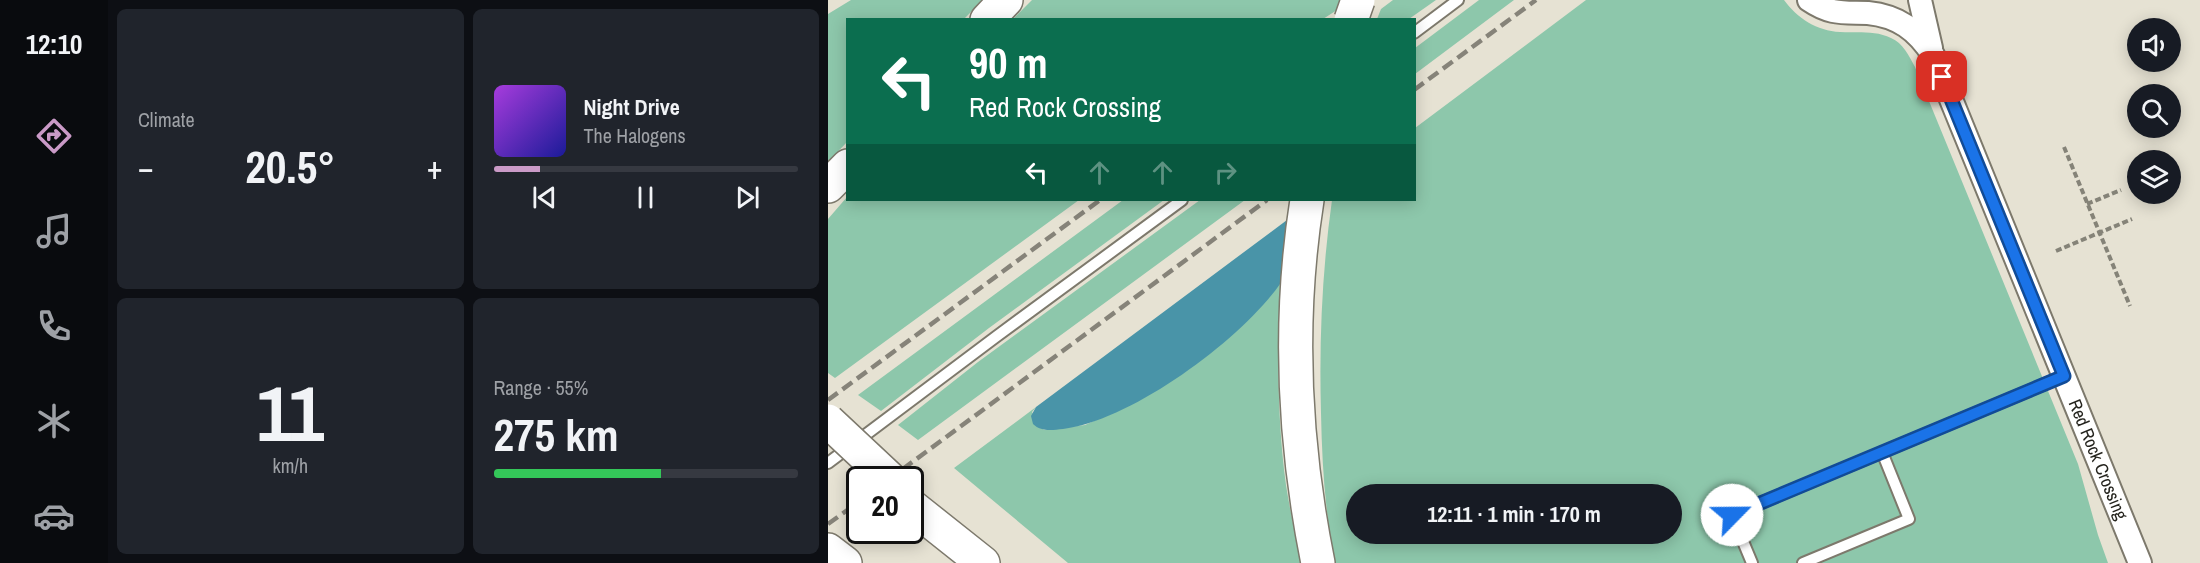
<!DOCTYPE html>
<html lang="en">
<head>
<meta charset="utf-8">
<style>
  :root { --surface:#171b24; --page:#20242c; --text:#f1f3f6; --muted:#9ea1a6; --line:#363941; --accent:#ca9ac7 }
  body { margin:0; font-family:"Archivo Narrow",sans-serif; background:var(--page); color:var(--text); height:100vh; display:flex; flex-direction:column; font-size:22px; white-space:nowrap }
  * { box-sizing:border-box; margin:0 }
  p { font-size:20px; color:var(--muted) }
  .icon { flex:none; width:33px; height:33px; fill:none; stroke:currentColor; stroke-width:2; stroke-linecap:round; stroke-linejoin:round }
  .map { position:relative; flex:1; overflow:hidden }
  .sheet { display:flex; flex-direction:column; gap:9px; padding:9px; background:#0d0f14; width:720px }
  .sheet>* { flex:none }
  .hud { position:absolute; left:18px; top:18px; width:570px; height:183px; border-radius:0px; box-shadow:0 3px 15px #0003; background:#0b6e4f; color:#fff; overflow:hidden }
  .fabs { position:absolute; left:1299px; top:18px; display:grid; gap:12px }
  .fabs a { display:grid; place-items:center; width:54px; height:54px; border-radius:50%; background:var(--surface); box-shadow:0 3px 15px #0003; font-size:30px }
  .speed { position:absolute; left:18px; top:466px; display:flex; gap:12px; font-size:30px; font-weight:700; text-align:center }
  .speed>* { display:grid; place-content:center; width:78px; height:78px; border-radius:50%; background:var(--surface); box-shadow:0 3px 15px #0003; line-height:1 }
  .speed .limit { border:3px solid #111; border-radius:9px; background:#fff; color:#111 }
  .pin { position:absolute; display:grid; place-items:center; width:51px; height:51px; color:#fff; margin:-26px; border-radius:12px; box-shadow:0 3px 9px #0006 }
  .me { position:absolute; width:66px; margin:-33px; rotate:67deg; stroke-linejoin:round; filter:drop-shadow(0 0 4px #0008) }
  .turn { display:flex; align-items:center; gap:21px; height:126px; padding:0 24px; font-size:27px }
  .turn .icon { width:78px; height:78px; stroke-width:2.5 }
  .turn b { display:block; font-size:42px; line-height:51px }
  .lanes { display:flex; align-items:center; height:57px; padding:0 24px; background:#0003; justify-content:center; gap:30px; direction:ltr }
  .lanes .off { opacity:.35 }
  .big { font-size:45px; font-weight:700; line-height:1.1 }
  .sheet .tile { flex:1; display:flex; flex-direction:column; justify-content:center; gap:9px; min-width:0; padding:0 21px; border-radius:9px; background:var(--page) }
  .sheet .dial { align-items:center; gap:0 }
  .dial b { font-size:78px; line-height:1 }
  .song { display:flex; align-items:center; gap:18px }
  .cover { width:72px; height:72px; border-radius:9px; background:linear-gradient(135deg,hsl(280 70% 55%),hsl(240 70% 35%)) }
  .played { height:6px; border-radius:3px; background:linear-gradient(90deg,var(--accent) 15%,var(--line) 15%) }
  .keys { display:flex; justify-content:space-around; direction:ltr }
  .heat { display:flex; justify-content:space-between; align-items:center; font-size:33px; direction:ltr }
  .charge { height:9px; border-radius:4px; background:linear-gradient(90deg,#34c759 55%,var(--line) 0) }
  .sheet .tiles { flex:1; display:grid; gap:9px; grid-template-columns:repeat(2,1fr) }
  .trip { position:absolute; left:518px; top:484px; width:336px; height:60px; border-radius:30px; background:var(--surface); box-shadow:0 3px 15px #0003; font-weight:700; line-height:60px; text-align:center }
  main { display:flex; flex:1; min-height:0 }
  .tabs { display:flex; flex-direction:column; width:108px; justify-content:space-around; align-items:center; background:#090b0e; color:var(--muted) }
  .tabs .icon { width:42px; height:42px }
  .tabs .on { color:var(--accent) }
  .tabs b { font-size:27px; color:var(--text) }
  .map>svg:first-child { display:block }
</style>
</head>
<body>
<main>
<nav class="tabs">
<b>12:10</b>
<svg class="icon on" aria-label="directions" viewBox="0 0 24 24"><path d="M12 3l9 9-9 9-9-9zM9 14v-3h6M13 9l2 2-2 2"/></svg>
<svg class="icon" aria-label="music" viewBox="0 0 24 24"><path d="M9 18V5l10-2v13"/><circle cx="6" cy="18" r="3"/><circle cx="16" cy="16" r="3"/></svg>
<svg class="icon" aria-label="phone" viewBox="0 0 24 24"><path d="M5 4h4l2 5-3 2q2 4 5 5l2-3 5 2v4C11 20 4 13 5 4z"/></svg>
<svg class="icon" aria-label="climate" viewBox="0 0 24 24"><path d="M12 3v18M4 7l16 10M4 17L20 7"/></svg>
<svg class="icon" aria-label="car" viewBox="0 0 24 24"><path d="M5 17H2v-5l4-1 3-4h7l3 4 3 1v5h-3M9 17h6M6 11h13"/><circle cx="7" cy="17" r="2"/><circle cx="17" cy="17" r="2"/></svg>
</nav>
<section class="sheet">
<div class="tiles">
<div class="tile"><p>Climate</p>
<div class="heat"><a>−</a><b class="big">20.5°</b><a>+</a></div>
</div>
<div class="tile">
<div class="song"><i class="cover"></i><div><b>Night Drive</b><p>The Halogens</p></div></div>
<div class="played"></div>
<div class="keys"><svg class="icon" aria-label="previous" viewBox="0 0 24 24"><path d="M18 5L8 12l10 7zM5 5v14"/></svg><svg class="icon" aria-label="pause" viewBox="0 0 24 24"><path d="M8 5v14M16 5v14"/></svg><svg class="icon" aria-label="next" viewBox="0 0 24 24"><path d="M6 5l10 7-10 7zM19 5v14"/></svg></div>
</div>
<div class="tile dial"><b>11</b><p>km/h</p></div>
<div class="tile"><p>Range · 55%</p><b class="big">275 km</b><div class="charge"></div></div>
</div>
</section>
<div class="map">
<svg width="1372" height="563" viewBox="0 0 1372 563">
  <rect width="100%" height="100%" fill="#e6e2d3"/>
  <!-- green -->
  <path fill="#8dc7ab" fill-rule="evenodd" d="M23,0h132l-19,19 -116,1 -1,122 -19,20v-148z
    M204,0h308l-3,10 -14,9h-310z
    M565,0h43l-27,19h-32l4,-10z
    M651,0h35l-99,74v-26z
    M758,0h198c13,18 33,31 56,32 17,1 35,-2 51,6 12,5 18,18 24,29l163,397 20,71 10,28h-773c-10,-50 -13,-99 -14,-150 -2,-71 1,-142 11,-213h82l1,-72zM528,495h315v39h-315z
    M19,197l1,3h231l-244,178 -7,-5v-154z
    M295,200h41l-175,128 -108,83 -23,-16z
    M372,200h45l-327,240 -20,-15 80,-63z
    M453,281c-4,68 -4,137 5,204 4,26 10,52 15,78h-233l-114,-95 82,-61 -4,5 8,16 5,2 40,-5 42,-19 99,-66 25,-24z"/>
  <!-- water -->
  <path fill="#4994a8" d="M459,220c-1,13 -2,56 -7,64 -39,56 -149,137 -217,145 -11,1 -22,3 -30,-5l-2,-8 5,-9z"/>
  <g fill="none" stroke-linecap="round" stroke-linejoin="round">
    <defs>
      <path id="service" d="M586,33l44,-33
        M0,463l169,-127 185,-136
        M924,563l-20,-48 332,-139
        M975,563l106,-44 -27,-67"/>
      <g id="minor">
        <path id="s1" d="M981,0c22,15 34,12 59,13 30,3 49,17 65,42l207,508"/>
        <path d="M1092,0l11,48"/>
      </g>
      <path id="motorway" d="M159,20l19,-20
        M0,186l20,-20
        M479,200c-19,120 -13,244 11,363
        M82,505l73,58
        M0,550l17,13"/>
    </defs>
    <!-- service casing -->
    <use href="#service" stroke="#7d796c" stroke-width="14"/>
    <!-- minor casing -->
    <use href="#minor" stroke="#7d796c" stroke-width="26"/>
    <!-- motorway casing -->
    <use href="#motorway" stroke="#7d796c" stroke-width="36"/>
    <!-- path -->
    <path stroke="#858378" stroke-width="4" stroke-dasharray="6 3" stroke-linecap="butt" d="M1236,147l66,159
      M1259,204l34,-14
      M1228,251l76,-32"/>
    <!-- service -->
    <use href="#service" stroke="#fff" stroke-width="10"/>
    <!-- minor -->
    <use href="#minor" stroke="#fff" stroke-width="22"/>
    <!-- motorway -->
    <use href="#motorway" stroke="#fff" stroke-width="33"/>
    <!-- rail -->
    <path stroke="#868379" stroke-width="4.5" stroke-dasharray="12 6" stroke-linecap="butt" d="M515,20l27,-20
      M586,90l122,-90
      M0,400l272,-200
      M60,480l379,-280
      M0,524l32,-23"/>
    <defs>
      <path id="motorway-bridge" d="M523,20l7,-20
        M0,421l63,59"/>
    </defs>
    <!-- motorway-bridge casing -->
    <use href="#motorway-bridge" stroke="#7d796c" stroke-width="36" stroke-linecap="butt"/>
    <!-- motorway-bridge -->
    <use href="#motorway-bridge" stroke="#fff" stroke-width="33"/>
  </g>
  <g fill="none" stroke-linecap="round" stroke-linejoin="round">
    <defs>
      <path id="route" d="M904,515l332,-139 -122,-299"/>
    </defs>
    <!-- route casing -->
    <use href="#route" stroke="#114b97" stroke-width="15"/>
    <!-- route -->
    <use href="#route" stroke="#1a73e8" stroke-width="10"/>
  </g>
  <g text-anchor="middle" stroke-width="5" stroke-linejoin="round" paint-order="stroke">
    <!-- street labels -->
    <g font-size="18" fill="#25241e" stroke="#f3efe0">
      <text dy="6" stroke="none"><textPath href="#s1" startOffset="579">Red Rock Crossing</textPath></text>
    </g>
  </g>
</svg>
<div class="fabs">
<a><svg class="icon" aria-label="sound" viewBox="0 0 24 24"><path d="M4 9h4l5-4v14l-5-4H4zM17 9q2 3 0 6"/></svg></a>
<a><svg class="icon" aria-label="search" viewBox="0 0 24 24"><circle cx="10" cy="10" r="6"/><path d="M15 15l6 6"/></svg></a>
<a><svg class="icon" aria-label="layers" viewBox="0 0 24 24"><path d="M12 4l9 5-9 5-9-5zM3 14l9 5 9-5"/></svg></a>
</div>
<div class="speed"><div class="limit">20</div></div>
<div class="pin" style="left:1114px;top:77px;background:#d93025"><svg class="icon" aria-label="arrive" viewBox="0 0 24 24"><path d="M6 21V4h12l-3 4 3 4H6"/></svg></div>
<svg class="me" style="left:904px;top:515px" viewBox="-20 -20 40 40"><circle r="19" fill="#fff"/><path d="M0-13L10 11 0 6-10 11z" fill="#1a73e8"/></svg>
<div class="trip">12:11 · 1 min · 170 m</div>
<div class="hud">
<div class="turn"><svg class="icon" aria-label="left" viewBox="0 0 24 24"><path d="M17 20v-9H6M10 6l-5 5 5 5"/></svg><div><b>90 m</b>Red Rock Crossing</div></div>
<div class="lanes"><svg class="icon" aria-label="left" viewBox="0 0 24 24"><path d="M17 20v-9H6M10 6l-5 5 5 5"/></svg><svg class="icon off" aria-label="ahead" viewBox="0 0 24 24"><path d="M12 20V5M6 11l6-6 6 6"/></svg><svg class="icon off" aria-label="ahead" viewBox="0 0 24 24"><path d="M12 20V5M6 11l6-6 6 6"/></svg><svg class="icon off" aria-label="right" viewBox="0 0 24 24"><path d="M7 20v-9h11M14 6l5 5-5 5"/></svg></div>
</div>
</div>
</main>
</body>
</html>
